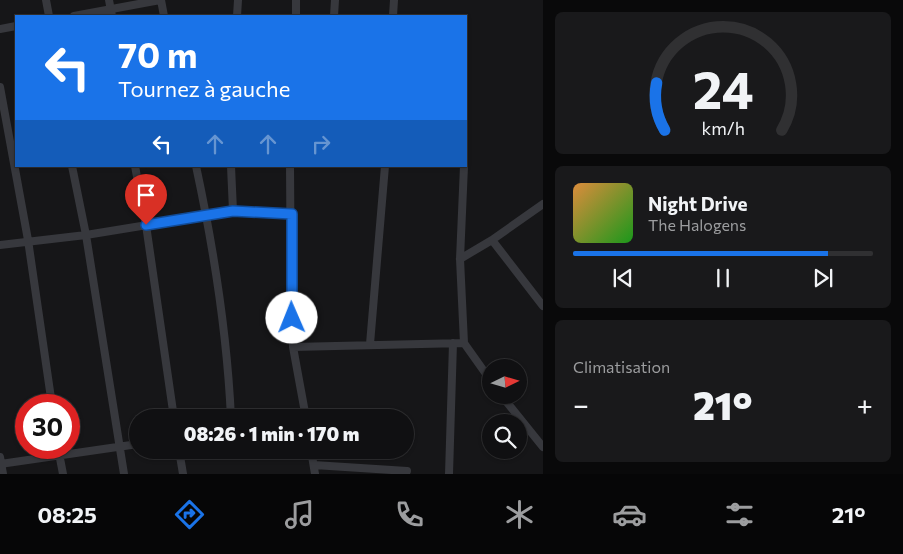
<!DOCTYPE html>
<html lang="fr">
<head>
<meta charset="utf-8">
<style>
  :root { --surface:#101012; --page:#19191b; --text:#f1f3f6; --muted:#9c9d9f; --line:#303032; --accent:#1a73e8 }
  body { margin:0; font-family:Commissioner,sans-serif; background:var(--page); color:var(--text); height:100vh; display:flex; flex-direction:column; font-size:19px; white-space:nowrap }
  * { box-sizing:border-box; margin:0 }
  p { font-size:16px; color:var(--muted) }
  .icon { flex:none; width:28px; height:28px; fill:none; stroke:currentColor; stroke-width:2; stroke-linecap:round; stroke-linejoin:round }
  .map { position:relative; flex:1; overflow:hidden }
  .panel { display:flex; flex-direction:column; gap:12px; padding:12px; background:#09090a; width:360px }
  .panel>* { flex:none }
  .banner { position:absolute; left:15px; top:15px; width:452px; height:152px; border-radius:0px; box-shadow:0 1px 4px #0004,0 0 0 1px var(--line); background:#1a73e8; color:#fff; overflow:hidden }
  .needle { width:32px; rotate:85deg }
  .buttons { position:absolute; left:482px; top:359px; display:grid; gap:10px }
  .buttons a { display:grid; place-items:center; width:45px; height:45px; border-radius:50%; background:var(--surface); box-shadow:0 1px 4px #0004,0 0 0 1px var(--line); font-size:25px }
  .speed { position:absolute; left:15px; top:394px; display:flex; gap:10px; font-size:25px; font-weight:700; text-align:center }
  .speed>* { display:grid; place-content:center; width:65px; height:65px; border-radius:50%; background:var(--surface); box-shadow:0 1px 4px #0004,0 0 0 1px var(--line); line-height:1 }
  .speed .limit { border:8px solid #d22; background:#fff; color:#111 }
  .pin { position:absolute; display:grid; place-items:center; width:42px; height:42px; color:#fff; margin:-51px -21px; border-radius:50% 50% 50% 0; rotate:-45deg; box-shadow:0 0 5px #0007 }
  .pin .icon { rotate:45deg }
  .me { position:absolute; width:55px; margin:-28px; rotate:359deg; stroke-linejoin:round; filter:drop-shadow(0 0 4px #0008) }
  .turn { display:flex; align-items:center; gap:18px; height:105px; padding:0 20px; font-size:22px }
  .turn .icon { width:65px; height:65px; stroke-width:2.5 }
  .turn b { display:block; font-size:35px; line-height:42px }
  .lanes { display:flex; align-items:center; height:48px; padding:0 20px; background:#0003; justify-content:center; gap:25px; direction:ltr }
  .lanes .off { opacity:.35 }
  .big { font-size:38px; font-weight:800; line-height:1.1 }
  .panel .card { flex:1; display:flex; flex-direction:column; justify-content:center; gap:8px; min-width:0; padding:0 18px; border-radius:8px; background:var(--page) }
  .panel .dial { align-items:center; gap:0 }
  .dial svg { height:130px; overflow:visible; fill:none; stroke:var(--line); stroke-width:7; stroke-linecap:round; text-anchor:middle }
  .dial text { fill:var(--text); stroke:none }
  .song { display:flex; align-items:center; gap:15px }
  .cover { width:60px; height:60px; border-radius:8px; background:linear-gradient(135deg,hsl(30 70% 55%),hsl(120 70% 35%)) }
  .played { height:5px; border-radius:2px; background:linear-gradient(90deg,var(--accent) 85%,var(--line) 85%) }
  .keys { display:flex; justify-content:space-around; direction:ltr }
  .heat { display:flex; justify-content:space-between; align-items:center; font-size:28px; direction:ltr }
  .trip { position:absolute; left:129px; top:409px; width:285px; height:50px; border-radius:25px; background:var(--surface); box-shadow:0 1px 4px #0004,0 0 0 1px var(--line); font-weight:800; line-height:50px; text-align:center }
  .tab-bar { display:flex; height:80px; justify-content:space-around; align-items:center; background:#060607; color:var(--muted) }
  .tab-bar .icon { width:35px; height:35px }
  .tab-bar .selected { color:var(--accent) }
  .tab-bar b { font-size:22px; color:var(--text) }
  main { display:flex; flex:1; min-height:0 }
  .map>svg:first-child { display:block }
</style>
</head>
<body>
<main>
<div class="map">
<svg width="543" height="474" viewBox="0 0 543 474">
  <rect width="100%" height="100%" fill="#161618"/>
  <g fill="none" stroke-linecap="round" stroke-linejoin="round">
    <!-- street -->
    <path stroke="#37383d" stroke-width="8" d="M46,0l3,16
      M109,0l3,16
      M161,0l3,16
      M74,16l86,-16
      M237,16l1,-16
      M296,16v-16
      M334,16l1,-16
      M393,16l1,-16
      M0,29l16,-3
      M0,87l28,153 24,165
      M72,166l14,69 38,239
      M135,166l11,59 28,193
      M196,166c18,84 31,166 35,252
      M231,166l2,45
      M290,166l1,138 2,43 13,71
      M492,240l51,-36
      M0,245l86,-10 147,-24 59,3
      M460,259l32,-19 51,66
      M464,343l-4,-84 4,-93
      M370,344l15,-178
      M293,347l171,-4 27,38
      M501,395l42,52
      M58,448l5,26
      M179,450l4,24
      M311,450l4,24
      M0,457l3,17
      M0,464l138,-20
      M314,465l93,6
      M449,474l4,-131"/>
  </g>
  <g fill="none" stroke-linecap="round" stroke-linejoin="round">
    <defs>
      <path id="route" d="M146,225l87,-14 59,3v104"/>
    </defs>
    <!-- route casing -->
    <use href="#route" stroke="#114b97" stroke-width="12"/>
    <!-- route -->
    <use href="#route" stroke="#1a73e8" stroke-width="9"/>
  </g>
</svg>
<div class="buttons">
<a><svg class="needle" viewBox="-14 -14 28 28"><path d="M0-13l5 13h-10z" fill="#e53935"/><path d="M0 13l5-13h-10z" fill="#9c9d9f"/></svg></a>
<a><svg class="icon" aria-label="search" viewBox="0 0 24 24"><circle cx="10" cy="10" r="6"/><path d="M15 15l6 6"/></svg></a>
</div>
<div class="speed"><div class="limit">30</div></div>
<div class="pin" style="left:146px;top:225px;background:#d93025"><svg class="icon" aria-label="arrive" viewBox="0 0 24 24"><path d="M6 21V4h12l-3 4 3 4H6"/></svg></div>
<svg class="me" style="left:292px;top:318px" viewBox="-20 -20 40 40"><circle r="19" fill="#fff"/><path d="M0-13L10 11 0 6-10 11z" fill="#1a73e8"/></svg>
<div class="trip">08:26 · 1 min · 170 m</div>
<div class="banner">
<div class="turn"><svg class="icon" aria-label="left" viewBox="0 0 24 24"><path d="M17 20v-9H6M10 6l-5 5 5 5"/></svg><div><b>70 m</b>Tournez à gauche</div></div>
<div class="lanes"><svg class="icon" aria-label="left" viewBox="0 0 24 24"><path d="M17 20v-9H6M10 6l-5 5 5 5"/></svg><svg class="icon off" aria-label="ahead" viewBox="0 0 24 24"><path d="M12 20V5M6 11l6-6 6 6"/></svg><svg class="icon off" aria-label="ahead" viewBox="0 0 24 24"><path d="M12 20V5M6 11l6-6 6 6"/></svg><svg class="icon off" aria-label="right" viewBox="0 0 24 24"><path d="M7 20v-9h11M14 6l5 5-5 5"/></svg></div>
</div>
</div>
<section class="panel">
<div class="card dial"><svg viewBox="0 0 100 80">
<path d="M14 69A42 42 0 1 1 86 69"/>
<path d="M14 69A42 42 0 0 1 9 40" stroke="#1a73e8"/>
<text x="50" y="56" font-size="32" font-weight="700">24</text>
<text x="50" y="72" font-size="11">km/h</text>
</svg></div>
<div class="card">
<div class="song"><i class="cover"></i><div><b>Night Drive</b><p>The Halogens</p></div></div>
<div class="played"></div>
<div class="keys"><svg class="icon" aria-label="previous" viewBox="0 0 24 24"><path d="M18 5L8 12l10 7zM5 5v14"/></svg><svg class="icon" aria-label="pause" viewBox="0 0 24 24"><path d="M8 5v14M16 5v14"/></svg><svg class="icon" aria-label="next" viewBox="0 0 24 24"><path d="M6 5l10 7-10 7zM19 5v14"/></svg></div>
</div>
<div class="card"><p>Climatisation</p>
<div class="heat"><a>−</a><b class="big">21°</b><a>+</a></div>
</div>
</section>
</main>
<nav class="tab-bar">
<b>08:25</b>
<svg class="icon selected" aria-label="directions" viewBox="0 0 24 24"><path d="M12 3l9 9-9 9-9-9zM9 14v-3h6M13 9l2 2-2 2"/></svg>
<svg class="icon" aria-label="music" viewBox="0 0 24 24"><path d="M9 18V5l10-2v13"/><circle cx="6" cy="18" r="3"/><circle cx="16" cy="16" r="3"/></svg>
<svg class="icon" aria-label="phone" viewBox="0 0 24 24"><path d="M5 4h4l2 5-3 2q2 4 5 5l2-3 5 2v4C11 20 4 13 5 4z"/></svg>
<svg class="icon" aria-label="climate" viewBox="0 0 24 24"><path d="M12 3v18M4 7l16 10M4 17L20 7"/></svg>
<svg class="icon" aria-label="car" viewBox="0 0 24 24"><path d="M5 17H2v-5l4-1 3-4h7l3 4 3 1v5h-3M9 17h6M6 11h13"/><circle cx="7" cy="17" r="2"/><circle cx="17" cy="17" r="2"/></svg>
<svg class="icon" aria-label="filters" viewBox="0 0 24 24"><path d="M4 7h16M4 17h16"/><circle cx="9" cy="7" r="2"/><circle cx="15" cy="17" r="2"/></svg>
<b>21°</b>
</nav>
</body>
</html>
